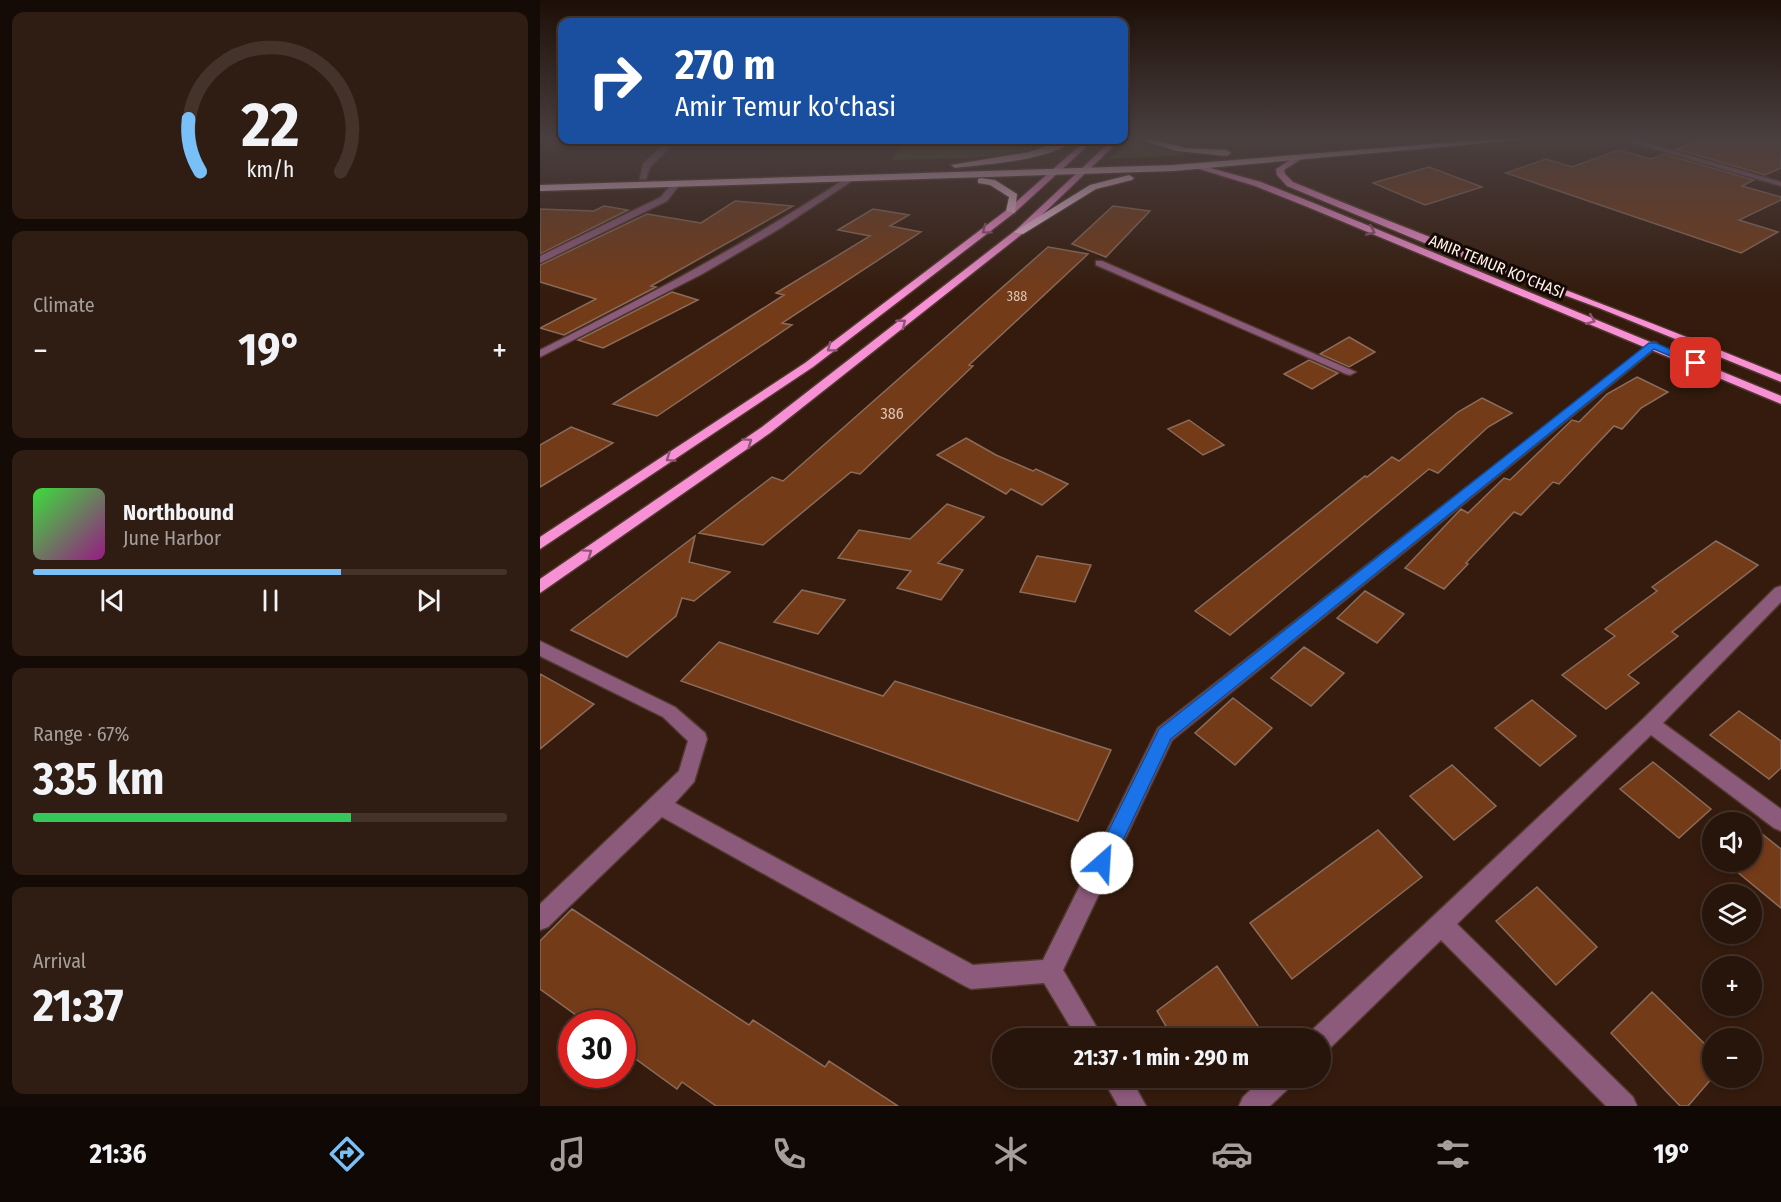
<!DOCTYPE html>
<html lang="en">
<head>
<meta charset="utf-8">
<style>
  :root { --surface:#27140a; --page:#2f1d13; --text:#f1f3f6; --muted:#a49e9c; --line:#43332b; --accent:#79bff8 }
  body { margin:0; font-family:"Fira Sans Condensed",sans-serif; background:var(--page); color:var(--text); height:100vh; display:flex; flex-direction:column; font-size:22px; white-space:nowrap }
  * { box-sizing:border-box; margin:0 }
  p { font-size:20px; color:var(--muted) }
  .icon { flex:none; width:33px; height:33px; fill:none; stroke:currentColor; stroke-width:2; stroke-linecap:round; stroke-linejoin:round }
  .map { position:relative; flex:1; overflow:hidden }
  .details { display:flex; flex-direction:column; gap:12px; padding:12px; background:#150b06; width:540px }
  .details>* { flex:none }
  .banner { position:absolute; left:18px; top:18px; width:570px; height:126px; border-radius:12px; box-shadow:0 3px 9px #0003,0 0 0 2px var(--line); background:#1a4fa0; color:#fff; overflow:hidden }
  .buttons { position:absolute; left:1162px; top:812px; display:grid; gap:12px }
  .buttons a { display:grid; place-items:center; width:60px; height:60px; border-radius:50%; background:var(--surface); box-shadow:0 3px 9px #0003,0 0 0 2px var(--line); font-size:30px }
  .speed { position:absolute; left:18px; top:1010px; display:flex; gap:12px; font-size:30px; font-weight:700; text-align:center }
  .speed>* { display:grid; place-content:center; width:78px; height:78px; border-radius:50%; background:var(--surface); box-shadow:0 3px 9px #0003,0 0 0 2px var(--line); line-height:1 }
  .speed .limit { border:9px solid #d22; background:#fff; color:#111 }
  .pin { position:absolute; display:grid; place-items:center; width:51px; height:51px; color:#fff; margin:-26px; border-radius:12px; box-shadow:0 3px 9px #0006 }
  .me { position:absolute; width:66px; margin:-33px; rotate:26deg; stroke-linejoin:round; filter:drop-shadow(0 0 4px #0008) }
  .turn { display:flex; align-items:center; gap:21px; height:126px; padding:0 18px; font-size:27px }
  .turn .icon { width:78px; height:78px; stroke-width:2.5 }
  .turn b { display:block; font-size:42px; line-height:51px }
  .big { font-size:45px; font-weight:700; line-height:1.1 }
  .details .widget { flex:1; display:flex; flex-direction:column; justify-content:center; gap:9px; min-width:0; padding:0 21px; border-radius:12px; background:var(--page) }
  .details .dial { align-items:center; gap:0 }
  .dial svg { height:156px; overflow:visible; fill:none; stroke:var(--line); stroke-width:7; stroke-linecap:round; text-anchor:middle }
  .dial text { fill:var(--text); stroke:none }
  .song { display:flex; align-items:center; gap:18px }
  .cover { width:72px; height:72px; border-radius:9px; background:linear-gradient(135deg,hsl(120 70% 55%),hsl(310 70% 35%)) }
  .played { height:6px; border-radius:3px; background:linear-gradient(90deg,var(--accent) 65%,var(--line) 65%) }
  .keys { display:flex; justify-content:space-around; direction:ltr }
  .heat { display:flex; justify-content:space-between; align-items:center; font-size:33px; direction:ltr }
  .charge { height:9px; border-radius:4px; background:linear-gradient(90deg,#34c759 67%,var(--line) 0) }
  .trip { position:absolute; left:452px; top:1028px; width:339px; height:60px; border-radius:30px; background:var(--surface); box-shadow:0 3px 9px #0003,0 0 0 2px var(--line); font-weight:700; line-height:60px; text-align:center }
  .dock { display:flex; height:96px; justify-content:space-around; align-items:center; background:#100804; color:var(--muted) }
  .dock .icon { width:42px; height:42px }
  .dock .active { color:var(--accent) }
  .dock b { font-size:27px; color:var(--text) }
  main { display:flex; flex:1; min-height:0 }
  .map>svg:first-child { display:block }
</style>
</head>
<body>
<main>
<section class="details">
<div class="widget dial"><svg viewBox="0 0 100 80">
<path d="M14 69A42 42 0 1 1 86 69"/>
<path d="M14 69A42 42 0 0 1 8 42" stroke="#79bff8"/>
<text x="50" y="56" font-size="32" font-weight="700">22</text>
<text x="50" y="72" font-size="11">km/h</text>
</svg></div>
<div class="widget"><p>Climate</p>
<div class="heat"><a>−</a><b class="big">19°</b><a>+</a></div>
</div>
<div class="widget">
<div class="song"><i class="cover"></i><div><b>Northbound</b><p>June Harbor</p></div></div>
<div class="played"></div>
<div class="keys"><svg class="icon" aria-label="previous" viewBox="0 0 24 24"><path d="M18 5L8 12l10 7zM5 5v14"/></svg><svg class="icon" aria-label="pause" viewBox="0 0 24 24"><path d="M8 5v14M16 5v14"/></svg><svg class="icon" aria-label="next" viewBox="0 0 24 24"><path d="M6 5l10 7-10 7zM19 5v14"/></svg></div>
</div>
<div class="widget"><p>Range · 67%</p><b class="big">335 km</b><div class="charge"></div></div>
<div class="widget"><p>Arrival</p><b class="big">21:37</b></div>
</section>
<div class="map">
<svg width="1241" height="1106" viewBox="0 0 1241 1106">
  <rect width="100%" height="100%" fill="#341b0d"/>
  <!-- green -->
  <path fill="#414a0d" d="M362,140h66l14,4 77,-4c-52,21 -112,18 -167,20z
    M590,140l56,15 -77,4z"/>
  <!-- building -->
  <path fill="#743b19" stroke="#8b6c5c" stroke-width="1.5" d="M1151,140h90v28l-16,7 -89,-26 15,-5z
    M1079,150l32,9 13,-5 90,26 -12,6 39,11v3l-42,20 39,12 -37,21 -235,-80 40,-14 26,8z
    M889,167l53,20 -57,18 -52,-22z
    M195,201l58,5 -142,80 5,1 -92,48 -24,-7 56,-29 -56,-17v-17l107,-51 54,9z
    M64,206l24,4 -88,44v-45l54,2z
    M573,206l37,5 -44,46 -34,-13z
    M333,209l36,6 -19,11 31,6 -139,91 10,2 -135,91 -44,-12 171,-109 -8,-2 94,-57 -32,-6z
    M508,247l40,7 -119,111 4,1 -113,108 -9,-2 -88,73 -64,-12 73,-56 11,4z
    M132,292l26,8 -95,48 -25,-8z
    M809,337l26,15 -26,15 -29,-13z
    M769,360l29,13 -26,16 -28,-15z
    M1097,377l31,15 -27,16 -19,21 -8,-3 -55,58 -6,-2 -32,33 -7,-3 -48,51 2,1 -24,25 -39,-21 56,-59 7,4 36,-35 6,2 62,-60 7,2 28,-28z
    M942,398l30,15 -24,14 -50,46 -9,-4 -199,166 -35,-24 170,-135 2,1 25,-20 7,4 59,-49z
    M649,420l35,25 -21,10 -35,-26z
    M31,427l42,16 -73,44v-42z
    M426,438l30,17 37,16 3,-2 32,15 -26,21 -31,-16 -5,5 -69,-39z
    M407,504l37,13 -46,46 25,7 -22,30 -44,-12 14,-17 -73,-13 21,-28 51,9z
    M155,536l-6,26 41,10 -36,29 -12,-3 -6,18 -49,41 -56,-27z
    M1176,541l42,24 -86,67 6,4 -50,39 11,8 -33,26 -44,-34 53,-39 -10,-7 52,-38 -5,-4z
    M497,556l54,9 -16,37 -55,-10z
    M262,590l43,10 -27,34 -44,-12z
    M825,591l39,23 -27,29 -40,-25z
    M179,642l164,54 12,-15 216,69 -33,71 -397,-140z
    M764,647l40,26 -33,33 -40,-28z
    M0,674l54,30 -54,45z
    M693,698l39,30 -37,37 -40,-32z
    M992,700l44,36 -36,30 -45,-38z
    M1199,711l42,30v27l-12,11 -59,-44z
    M1113,762l58,47 -32,29 -59,-49z
    M912,765l44,41 -42,34 -44,-44z
    M1212,826l29,23v59l-57,-47h28z
    M838,830l44,47 -130,102 -42,-56z
    M997,887l60,60 -41,38 -60,-64z
    M32,909l177,116 4,-5 72,47 4,-6 69,45h-182l-34,-24 -5,7 -55,-40v-26h-35l-47,-34v-48z
    M677,966l41,60 -14,12h-71l-16,-27z
    M1112,992l61,60v25l-25,29h-8l-69,-73z"/>
  <g fill="none" stroke-linecap="round" stroke-linejoin="round">
    <defs>
      <path id="minor" d="M129,140h8l-27,27 -4,12h-6l3,-15z
        M1084,140h12l145,42v4z
        M308,177l7,2 -76,50 -77,45 -162,83v-7c106,-53 209,-108 308,-173z
        M133,182l7,2 -13,17 -127,62v-7l121,-59z
        M556,261h6l254,111 -6,3 -4,-1 -250,-109z
        M1113,342l4,1v4l-485,393 -109,230 40,68h-26l-33,-55 -73,6 -8,-4 -301,-168 -114,110 -8,3v-26l139,-133 9,-30 -25,-24 -123,-61v-15l135,66 30,26 2,6 -13,43 -19,21 298,162 70,-5 115,-232z
        M1241,586v16l-118,121 118,86v22l-7,-3 -123,-93 -194,189 176,173 4,9h-31l-165,-166 -112,109 -9,3v-14h-11l2,-7 333,-313 131,-130z
        M562,1077h28l16,29h-28z
        M724,1077h31l-4,9 -21,20h-31l4,-9z"/>
      <path id="major" d="M546,140h8l-80,73 -201,154 -273,182v-12l265,-174 203,-154z
        M572,140h8l-98,94 -252,199 -230,160v-14l222,-152 254,-197z
        M756,156l7,2 -19,12 1,4 8,8c162,67 326,127 488,193v7l-182,-74 -172,-64 -140,-58 -10,-11 -1,-6z
        M656,164l65,18 55,22 465,192v8l-471,-196 -55,-22 -59,-18z"/>
      <path id="highway" d="M524,140h12c-33,22 -83,23 -121,28l-4,-3 78,-13z
        M603,140h13l30,8 41,2 4,3 -4,3 -51,-5z
        M940,140h40l-347,31 -633,20v-6l633,-20z
        M589,175l5,3 -2,2 -36,9 -73,45 -9,-2 76,-47z
        M441,178l14,2 22,14 -2,19 -9,-2 3,-14 -19,-12 -12,-2v-4z"/>
    </defs>
    <!-- minor casing -->
    <use href="#minor" stroke="#50392c" stroke-width="3"/>
    <!-- major casing -->
    <use href="#major" stroke="#50392c" stroke-width="3"/>
    <!-- highway casing -->
    <use href="#highway" stroke="#50392c" stroke-width="3"/>
    <!-- minor -->
    <use href="#minor" fill="#8c5a7b" fill-rule="evenodd"/>
    <!-- major -->
    <use href="#major" fill="#f890d5" fill-rule="evenodd"/>
    <!-- highway -->
    <use href="#highway" fill="#f8c5e5" fill-rule="evenodd"/>
  </g>
  <!-- one-way arrows -->
  <defs><path id="oneway-chevron" d="M-2-3.5L2.5 0L-2 3.5" fill="none" stroke-width="1.6" stroke-linecap="round" stroke-linejoin="round" transform="scale(1.5)"/></defs>
  <g stroke="#915377">
    <use href="#oneway-chevron" transform="translate(446 230) rotate(143)"/>
    <use href="#oneway-chevron" transform="translate(831 231) rotate(23)"/>
    <use href="#oneway-chevron" transform="translate(1051 320) rotate(22)"/>
    <use href="#oneway-chevron" transform="translate(362 323) rotate(-38)"/>
    <use href="#oneway-chevron" transform="translate(291 348) rotate(143)"/>
    <use href="#oneway-chevron" transform="translate(208 442) rotate(-35)"/>
    <use href="#oneway-chevron" transform="translate(130 458) rotate(146)"/>
    <use href="#oneway-chevron" transform="translate(48 553) rotate(-35)"/>
  </g>
  <!-- sky -->
  <linearGradient id="sky" x2="0" y2="1"><stop stop-color="#1d0f07"/><stop offset="0.47" stop-color="#4a3f40"/><stop offset="1" stop-color="#4a3f40" stop-opacity="0"/></linearGradient>
  <rect width="1241" height="295" fill="url(#sky)"/>
  <!-- route -->
  <path fill="#1a73e8" stroke="#114b97" stroke-width="1.5" d="M1109,343h7l45,20 -9,2 -38,-16 -483,390 -62,131 -7,2 -6,-2 -3,-7 3,-7 63,-127z"/>
  <g text-anchor="middle" stroke-width="6" stroke-linejoin="round" paint-order="stroke">
    <!-- far-number labels -->
    <g font-size="14" fill="#dcc4b5">
      <text x="477" y="301">388</text>
    </g>
    <!-- far-street labels -->
    <g font-size="16" fill="#fff1e9" stroke="#140904">
      <text transform="translate(957 266) rotate(22)" y="6">AMIR TEMUR KO'CHASI</text>
    </g>
    <!-- number labels -->
    <g font-size="16" fill="#dcc4b5">
      <text x="352" y="419">386</text>
    </g>
  </g>
</svg>
<div class="buttons">
<a><svg class="icon" aria-label="sound" viewBox="0 0 24 24"><path d="M4 9h4l5-4v14l-5-4H4zM17 9q2 3 0 6"/></svg></a>
<a><svg class="icon" aria-label="layers" viewBox="0 0 24 24"><path d="M12 4l9 5-9 5-9-5zM3 14l9 5 9-5"/></svg></a>
<a>+</a>
<a>−</a>
</div>
<div class="speed"><div class="limit">30</div></div>
<div class="pin" style="left:1156px;top:363px;background:#d93025"><svg class="icon" aria-label="arrive" viewBox="0 0 24 24"><path d="M6 21V4h12l-3 4 3 4H6"/></svg></div>
<svg class="me" style="left:562px;top:863px" viewBox="-20 -20 40 40"><circle r="19" fill="#fff"/><path d="M0-13L10 11 0 6-10 11z" fill="#1a73e8"/></svg>
<div class="trip">21:37 · 1 min · 290 m</div>
<div class="banner">
<div class="turn"><svg class="icon" aria-label="right" viewBox="0 0 24 24"><path d="M7 20v-9h11M14 6l5 5-5 5"/></svg><div><b>270 m</b>Amir Temur ko'chasi</div></div>
</div>
</div>
</main>
<nav class="dock">
<b>21:36</b>
<svg class="icon active" aria-label="directions" viewBox="0 0 24 24"><path d="M12 3l9 9-9 9-9-9zM9 14v-3h6M13 9l2 2-2 2"/></svg>
<svg class="icon" aria-label="music" viewBox="0 0 24 24"><path d="M9 18V5l10-2v13"/><circle cx="6" cy="18" r="3"/><circle cx="16" cy="16" r="3"/></svg>
<svg class="icon" aria-label="phone" viewBox="0 0 24 24"><path d="M5 4h4l2 5-3 2q2 4 5 5l2-3 5 2v4C11 20 4 13 5 4z"/></svg>
<svg class="icon" aria-label="climate" viewBox="0 0 24 24"><path d="M12 3v18M4 7l16 10M4 17L20 7"/></svg>
<svg class="icon" aria-label="car" viewBox="0 0 24 24"><path d="M5 17H2v-5l4-1 3-4h7l3 4 3 1v5h-3M9 17h6M6 11h13"/><circle cx="7" cy="17" r="2"/><circle cx="17" cy="17" r="2"/></svg>
<svg class="icon" aria-label="filters" viewBox="0 0 24 24"><path d="M4 7h16M4 17h16"/><circle cx="9" cy="7" r="2"/><circle cx="15" cy="17" r="2"/></svg>
<b>19°</b>
</nav>
</body>
</html>
